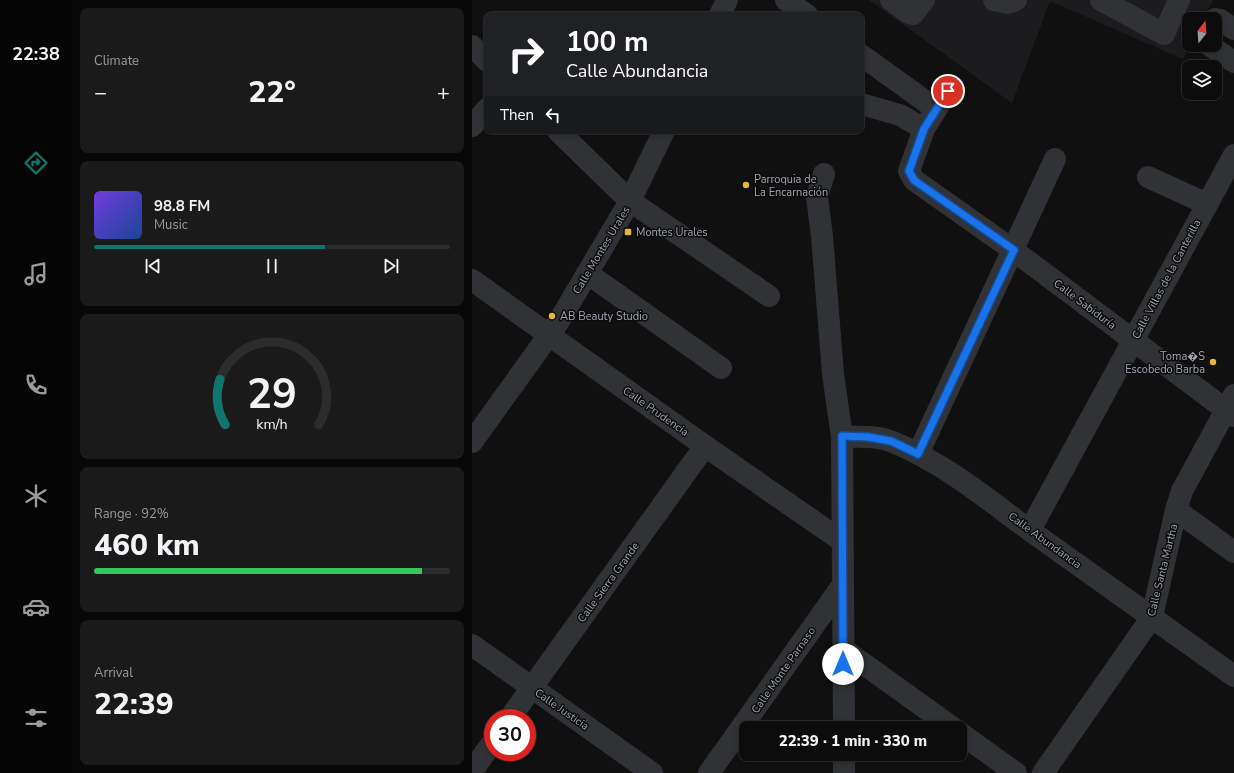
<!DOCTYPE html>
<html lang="en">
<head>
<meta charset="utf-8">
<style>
  :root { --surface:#0c0c0d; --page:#1a1a1b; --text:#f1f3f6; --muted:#9a9b9d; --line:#2c2c2e; --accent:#0f766e }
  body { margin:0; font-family:"Nunito Sans",sans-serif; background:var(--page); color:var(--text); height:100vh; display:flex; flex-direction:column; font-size:15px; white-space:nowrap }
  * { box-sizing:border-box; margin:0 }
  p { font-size:13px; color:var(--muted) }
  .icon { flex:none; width:22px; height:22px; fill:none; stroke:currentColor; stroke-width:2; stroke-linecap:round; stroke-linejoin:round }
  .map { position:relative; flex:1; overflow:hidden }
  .panel { display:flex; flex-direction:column; gap:8px; padding:8px; background:#070707; width:400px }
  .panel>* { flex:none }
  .banner { position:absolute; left:12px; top:12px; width:380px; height:122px; border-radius:8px; box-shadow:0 2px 6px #0003,0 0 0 1px var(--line); background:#202124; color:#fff; overflow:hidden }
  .needle { width:26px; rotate:17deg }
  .fabs { position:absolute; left:710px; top:12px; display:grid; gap:8px }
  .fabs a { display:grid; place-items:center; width:40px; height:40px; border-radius:8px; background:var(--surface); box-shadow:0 2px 6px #0003,0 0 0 1px var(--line); font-size:20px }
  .speed { position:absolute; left:12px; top:709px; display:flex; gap:8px; font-size:20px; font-weight:700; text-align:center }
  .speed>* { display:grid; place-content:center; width:52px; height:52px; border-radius:50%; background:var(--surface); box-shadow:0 2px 6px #0003,0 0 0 1px var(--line); line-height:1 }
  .speed .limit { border:6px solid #d22; background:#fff; color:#111 }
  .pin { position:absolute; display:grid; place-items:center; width:34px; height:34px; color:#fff; margin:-17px; border:2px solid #fff; border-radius:50%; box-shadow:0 1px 4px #0007 }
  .me { position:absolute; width:44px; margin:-22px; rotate:0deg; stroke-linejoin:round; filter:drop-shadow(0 0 3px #0008) }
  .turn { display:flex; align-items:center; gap:14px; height:84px; padding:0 16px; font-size:18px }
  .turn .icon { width:52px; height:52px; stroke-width:2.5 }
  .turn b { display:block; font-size:28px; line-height:34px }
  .then { display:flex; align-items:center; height:38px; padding:0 16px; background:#0003; gap:8px; font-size:15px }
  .big { font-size:30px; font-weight:800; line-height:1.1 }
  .panel .tile { flex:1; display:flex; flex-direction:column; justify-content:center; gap:6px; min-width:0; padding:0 14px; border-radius:8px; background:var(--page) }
  .panel .dial { align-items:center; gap:0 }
  .dial svg { height:104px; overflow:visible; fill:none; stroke:var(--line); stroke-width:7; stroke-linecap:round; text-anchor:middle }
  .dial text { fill:var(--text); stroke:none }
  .song { display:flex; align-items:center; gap:12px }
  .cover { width:48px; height:48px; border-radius:6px; background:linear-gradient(135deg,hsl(260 70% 55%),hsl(220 70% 35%)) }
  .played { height:4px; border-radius:2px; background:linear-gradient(90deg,var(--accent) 65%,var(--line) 65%) }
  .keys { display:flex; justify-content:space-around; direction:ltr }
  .heat { display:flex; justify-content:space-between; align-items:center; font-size:22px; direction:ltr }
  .charge { height:6px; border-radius:3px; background:linear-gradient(90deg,#34c759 92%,var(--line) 0) }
  .trip { position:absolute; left:267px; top:721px; width:228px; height:40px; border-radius:8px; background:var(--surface); box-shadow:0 2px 6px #0003,0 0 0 1px var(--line); font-weight:800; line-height:40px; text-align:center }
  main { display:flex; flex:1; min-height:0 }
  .tab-bar { display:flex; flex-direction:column; width:72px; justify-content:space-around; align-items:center; background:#050505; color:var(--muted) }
  .tab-bar .icon { width:28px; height:28px }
  .tab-bar .current { color:var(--accent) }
  .tab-bar b { font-size:18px; color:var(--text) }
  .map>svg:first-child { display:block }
</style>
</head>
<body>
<main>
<nav class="tab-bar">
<b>22:38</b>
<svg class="icon current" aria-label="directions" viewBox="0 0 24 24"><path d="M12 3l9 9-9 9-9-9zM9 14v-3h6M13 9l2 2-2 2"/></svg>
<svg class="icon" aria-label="music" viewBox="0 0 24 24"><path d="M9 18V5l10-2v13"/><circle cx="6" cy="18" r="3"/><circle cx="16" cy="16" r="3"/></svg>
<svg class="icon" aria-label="phone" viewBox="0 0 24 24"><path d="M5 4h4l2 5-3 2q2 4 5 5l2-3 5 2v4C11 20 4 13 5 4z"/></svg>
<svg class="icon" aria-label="climate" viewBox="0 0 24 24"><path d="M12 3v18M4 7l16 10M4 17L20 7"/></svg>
<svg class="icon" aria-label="car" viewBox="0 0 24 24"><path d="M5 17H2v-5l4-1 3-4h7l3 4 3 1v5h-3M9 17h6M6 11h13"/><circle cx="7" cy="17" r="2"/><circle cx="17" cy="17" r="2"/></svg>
<svg class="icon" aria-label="filters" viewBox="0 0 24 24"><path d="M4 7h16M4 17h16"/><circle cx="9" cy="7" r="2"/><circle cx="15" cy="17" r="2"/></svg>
</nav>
<section class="panel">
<div class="tile"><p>Climate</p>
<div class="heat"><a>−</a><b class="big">22°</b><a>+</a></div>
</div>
<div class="tile">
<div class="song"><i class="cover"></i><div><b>98.8 FM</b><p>Music</p></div></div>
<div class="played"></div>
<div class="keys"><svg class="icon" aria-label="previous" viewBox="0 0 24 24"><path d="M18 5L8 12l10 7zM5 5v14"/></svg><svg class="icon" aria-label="pause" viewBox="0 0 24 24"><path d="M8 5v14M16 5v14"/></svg><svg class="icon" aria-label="next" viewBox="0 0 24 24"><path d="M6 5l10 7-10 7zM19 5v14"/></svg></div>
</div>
<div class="tile dial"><svg viewBox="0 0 100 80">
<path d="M14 69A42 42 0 1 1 86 69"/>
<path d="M14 69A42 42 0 0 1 10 34" stroke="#0f766e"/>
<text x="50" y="56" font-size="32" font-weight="700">29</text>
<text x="50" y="72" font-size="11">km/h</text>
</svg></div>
<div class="tile"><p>Range · 92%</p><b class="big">460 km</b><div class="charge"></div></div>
<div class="tile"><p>Arrival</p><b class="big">22:39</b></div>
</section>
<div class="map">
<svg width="762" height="773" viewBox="0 0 762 773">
  <rect width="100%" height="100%" fill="#101011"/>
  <!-- built -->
  <path fill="#1c1c1e" d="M397,0h344l-10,19h-14v26h1l-7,14 -133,-58 -38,102z"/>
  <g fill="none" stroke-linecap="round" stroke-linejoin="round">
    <!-- minor -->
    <path stroke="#313236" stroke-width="22" d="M314,0l21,15
      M419,0l18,13 4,1 11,-14
      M522,0l14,3 8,-3
      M629,0l63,34 15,-34
      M248,15l7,-15
      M743,19l5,1 14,9
      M737,45l25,17
      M0,46l15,15
      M389,55l75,54
      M476,91l-24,38 -15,42 5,9 99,70 221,166
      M389,104l39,11 24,14
      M0,126l15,-17
      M86,131l72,70 139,95
      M352,174l-7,23 5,39 11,138 9,63 2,291
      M676,177l59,27
      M115,273l134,95
      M0,280l233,166 137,95
      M370,437c16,0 35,-2 51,5 51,21 94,57 139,90 67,48 135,96 202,144
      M0,442l87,-121 71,-120 34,-70
      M446,454l137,-295
      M704,510l58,42
      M558,530l204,-375
      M0,645l180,128
      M371,649l110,79
      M38,718l195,-272
      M488,733l56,40
      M372,754v19
      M0,771l21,-29
      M237,773l133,-187
      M571,773l109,-156 24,-107 6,-19 52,-96"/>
  </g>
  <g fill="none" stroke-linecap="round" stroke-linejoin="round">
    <defs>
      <path id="route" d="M371,664l-1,-228 26,1 23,4 27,13 96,-204 -96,-67 -4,-3 -5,-9 15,-42 24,-38"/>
    </defs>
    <!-- route casing -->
    <use href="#route" stroke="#114b97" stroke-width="10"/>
    <!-- route -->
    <use href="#route" stroke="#1a73e8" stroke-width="7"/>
  </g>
  <!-- markers -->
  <g fill="#e7b732" stroke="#0b0b0c" stroke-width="1.5">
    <circle cx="274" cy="185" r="4"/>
    <rect x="152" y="228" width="8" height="8" rx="2"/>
    <circle cx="80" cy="316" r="4"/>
    <circle cx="741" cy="362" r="4"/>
  </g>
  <g text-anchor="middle" stroke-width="3" stroke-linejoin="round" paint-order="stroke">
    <!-- poi labels -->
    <g font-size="11" fill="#a2a6b1" stroke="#0b0b0c" text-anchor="start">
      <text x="282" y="183">Parroquia de<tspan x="282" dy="13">La Encarnación</tspan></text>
      <text x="164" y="236">Montes Urales</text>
      <text x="88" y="320">AB Beauty Studio</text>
      <text x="733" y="360" text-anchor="end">Toma�S<tspan x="733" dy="13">Escobedo Barba</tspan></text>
    </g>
    <!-- street labels -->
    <g font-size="11" fill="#a2a6b1" stroke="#0b0b0c">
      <text transform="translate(129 250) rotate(-59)" y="4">Calle Montes Urales</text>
      <text transform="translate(694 279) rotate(-62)" y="4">Calle Villas de la Canterilla</text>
      <text transform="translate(613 304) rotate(37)" y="4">Calle Sabiduría</text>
      <text transform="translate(184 411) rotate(35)" y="4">Calle Prudencia</text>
      <text transform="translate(573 540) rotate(36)" y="4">Calle Abundancia</text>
      <text transform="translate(690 570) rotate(-76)" y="4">Calle Santa Martha</text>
      <text transform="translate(136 582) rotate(-54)" y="4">Calle Sierra Grande</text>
      <text transform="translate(311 670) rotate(-55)" y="4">Calle Monte Parnaso</text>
      <text transform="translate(90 709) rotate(35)" y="4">Calle Justicia</text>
    </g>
  </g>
</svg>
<div class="fabs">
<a><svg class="needle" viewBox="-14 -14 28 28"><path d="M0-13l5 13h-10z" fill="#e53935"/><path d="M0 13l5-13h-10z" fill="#9a9b9d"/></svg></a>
<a><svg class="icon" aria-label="layers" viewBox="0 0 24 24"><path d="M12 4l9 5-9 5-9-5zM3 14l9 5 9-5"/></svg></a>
</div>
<div class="speed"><div class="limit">30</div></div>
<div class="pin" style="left:476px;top:91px;background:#d93025"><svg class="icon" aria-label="arrive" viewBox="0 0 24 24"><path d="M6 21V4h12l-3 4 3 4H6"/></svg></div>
<svg class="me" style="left:371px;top:664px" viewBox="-20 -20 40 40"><circle r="19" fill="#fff"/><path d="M0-13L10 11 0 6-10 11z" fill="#1a73e8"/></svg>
<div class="trip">22:39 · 1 min · 330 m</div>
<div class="banner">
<div class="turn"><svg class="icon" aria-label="right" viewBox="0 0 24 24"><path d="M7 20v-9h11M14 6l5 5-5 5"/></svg><div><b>100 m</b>Calle Abundancia</div></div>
<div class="then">Then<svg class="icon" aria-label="left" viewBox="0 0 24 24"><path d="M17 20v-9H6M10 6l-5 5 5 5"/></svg></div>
</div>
</div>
</main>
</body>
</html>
